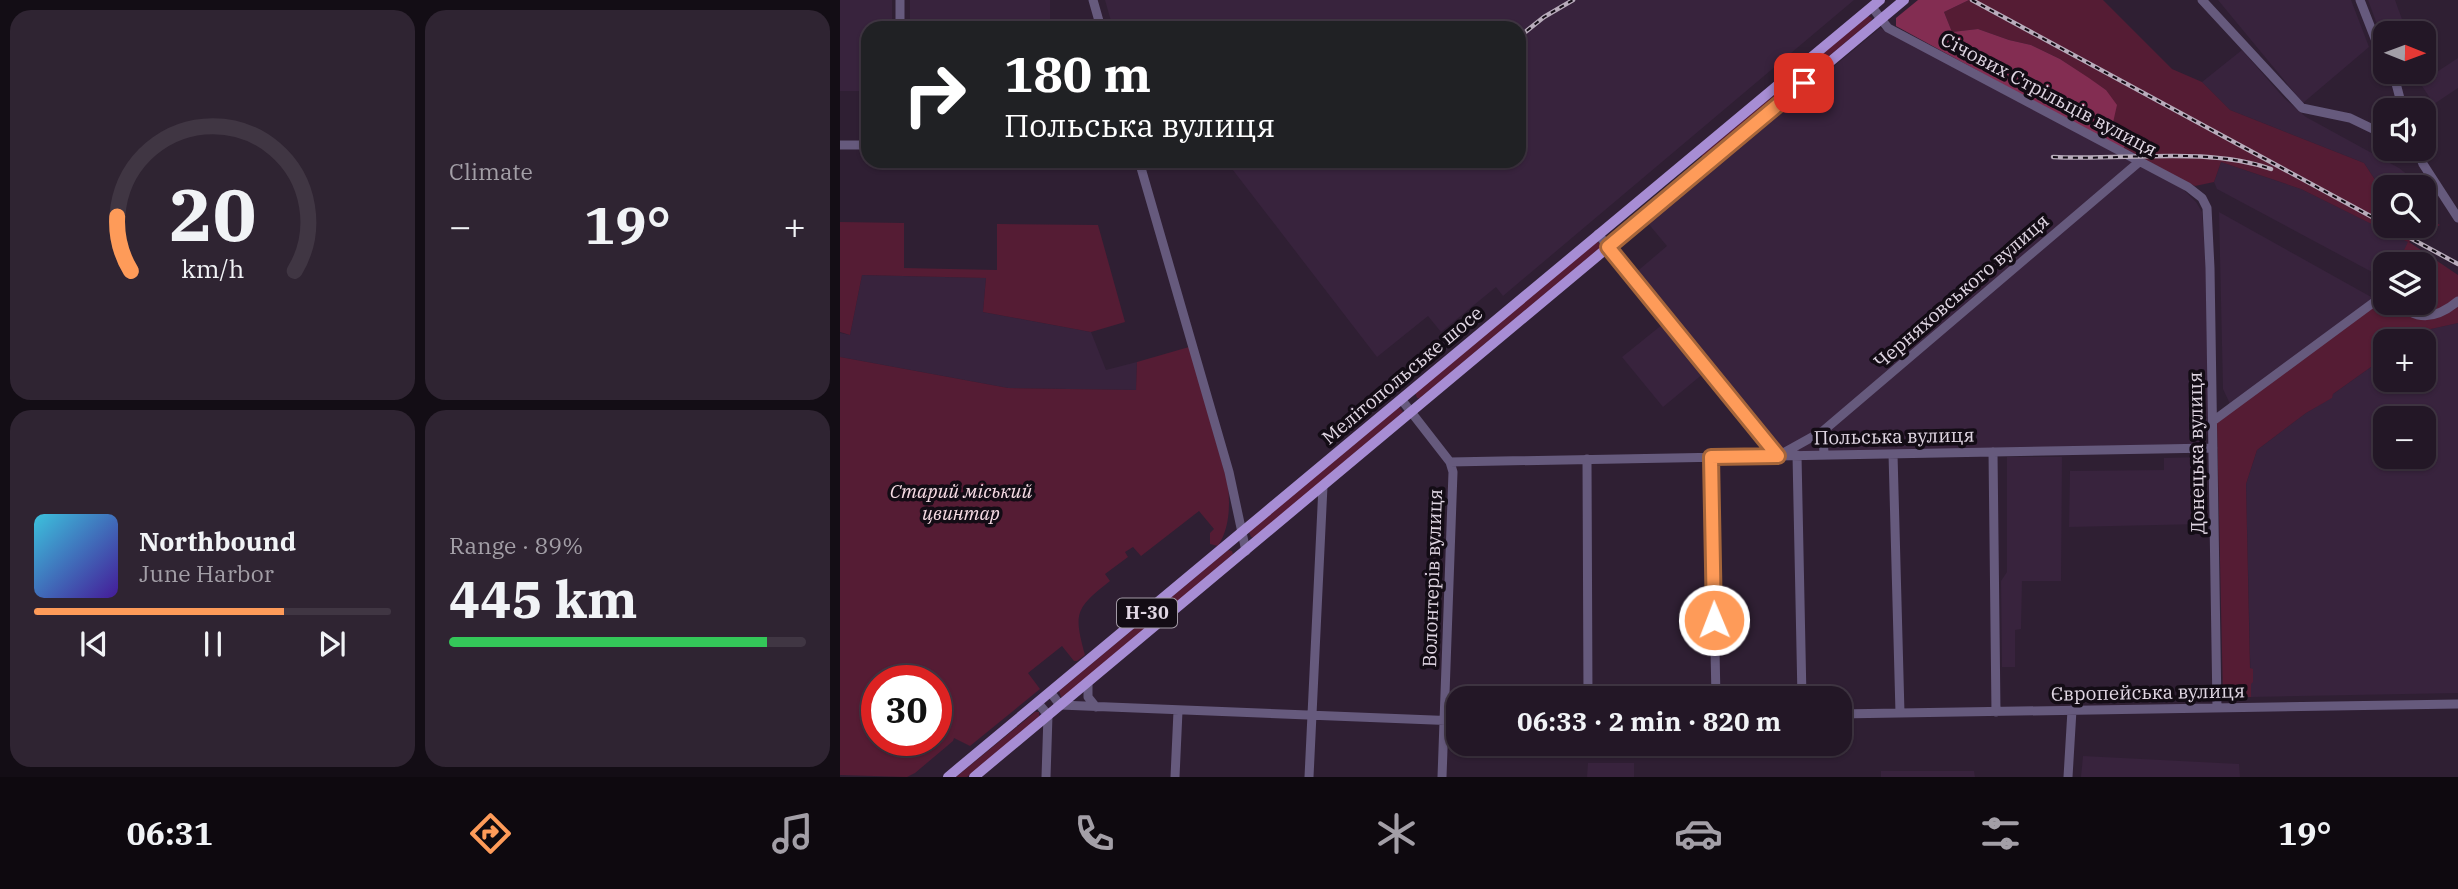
<!DOCTYPE html>
<html lang="en">
<head>
<meta charset="utf-8">
<style>
  :root { --surface:#231726; --page:#2f2432; --text:#f1f3f6; --muted:#a39fa7; --line:#403643; --accent:#fe9b59 }
  body { margin:0; font-family:"IBM Plex Serif",serif; background:var(--page); color:var(--text); height:100vh; display:flex; flex-direction:column; font-size:26px; white-space:nowrap }
  * { box-sizing:border-box; margin:0 }
  p { font-size:23px; color:var(--muted) }
  .icon { flex:none; width:38px; height:38px; fill:none; stroke:currentColor; stroke-width:2; stroke-linecap:round; stroke-linejoin:round }
  .map { position:relative; flex:1; overflow:hidden }
  .panel { display:flex; flex-direction:column; gap:10px; padding:10px; background:#130d15; width:840px }
  .panel>* { flex:none }
  .hud { position:absolute; left:21px; top:21px; width:665px; height:147px; border-radius:21px; box-shadow:0 2px 5px #0004,0 0 0 2px var(--line); background:#202124; color:#fff; overflow:hidden }
  .needle { width:46px; rotate:91deg }
  .tools { position:absolute; left:1533px; top:21px; display:grid; gap:14px }
  .tools a { display:grid; place-items:center; width:63px; height:63px; border-radius:14px; background:var(--surface); box-shadow:0 2px 5px #0004,0 0 0 2px var(--line); font-size:35px }
  .speed { position:absolute; left:21px; top:665px; display:flex; gap:14px; font-size:35px; font-weight:700; text-align:center }
  .speed>* { display:grid; place-content:center; width:91px; height:91px; border-radius:50%; background:var(--surface); box-shadow:0 2px 5px #0004,0 0 0 2px var(--line); line-height:1 }
  .speed .limit { border:10px solid #d22; background:#fff; color:#111 }
  .pin { position:absolute; display:grid; place-items:center; width:60px; height:60px; color:#fff; margin:-30px; border-radius:14px; box-shadow:0 4px 10px #0006 }
  .me { position:absolute; width:77px; margin:-38px; rotate:359deg; stroke-linejoin:round; filter:drop-shadow(0 0 5px #0008) }
  .turn { display:flex; align-items:center; gap:24px; height:147px; padding:0 28px; font-size:32px }
  .turn .icon { width:91px; height:91px; stroke-width:2.5 }
  .turn b { display:block; font-size:49px; line-height:60px }
  .big { font-size:52px; font-weight:700; line-height:1.1 }
  .panel .tile { flex:1; display:flex; flex-direction:column; justify-content:center; gap:10px; min-width:0; padding:0 24px; border-radius:21px; background:var(--page) }
  .panel .dial { align-items:center; gap:0 }
  .dial svg { height:182px; overflow:visible; fill:none; stroke:var(--line); stroke-width:7; stroke-linecap:round; text-anchor:middle }
  .dial text { fill:var(--text); stroke:none }
  .song { display:flex; align-items:center; gap:21px }
  .cover { width:84px; height:84px; border-radius:10px; background:linear-gradient(135deg,hsl(190 70% 55%),hsl(260 70% 35%)) }
  .played { height:7px; border-radius:4px; background:linear-gradient(90deg,var(--accent) 70%,var(--line) 70%) }
  .keys { display:flex; justify-content:space-around; direction:ltr }
  .heat { display:flex; justify-content:space-between; align-items:center; font-size:38px; direction:ltr }
  .charge { height:10px; border-radius:5px; background:linear-gradient(90deg,#34c759 89%,var(--line) 0) }
  .panel .tiles { flex:1; display:grid; gap:10px; grid-template-columns:repeat(2,1fr) }
  .trip { position:absolute; left:606px; top:686px; width:406px; height:70px; border-radius:21px; background:var(--surface); box-shadow:0 2px 5px #0004,0 0 0 2px var(--line); font-weight:700; line-height:70px; text-align:center }
  .tab-bar { display:flex; height:112px; justify-content:space-around; align-items:center; background:#0e090f; color:var(--muted) }
  .tab-bar .icon { width:49px; height:49px }
  .tab-bar .current { color:var(--accent) }
  .tab-bar b { font-size:32px; color:var(--text) }
  main { display:flex; flex:1; min-height:0 }
  .map>svg:first-child { display:block }
</style>
</head>
<body>
<main>
<section class="panel">
<div class="tiles">
<div class="tile dial"><svg viewBox="0 0 100 80">
<path d="M14 69A42 42 0 1 1 86 69"/>
<path d="M14 69A42 42 0 0 1 8 45" stroke="#fe9b59"/>
<text x="50" y="56" font-size="32" font-weight="700">20</text>
<text x="50" y="72" font-size="11">km/h</text>
</svg></div>
<div class="tile"><p>Climate</p>
<div class="heat"><a>−</a><b class="big">19°</b><a>+</a></div>
</div>
<div class="tile">
<div class="song"><i class="cover"></i><div><b>Northbound</b><p>June Harbor</p></div></div>
<div class="played"></div>
<div class="keys"><svg class="icon" aria-label="previous" viewBox="0 0 24 24"><path d="M18 5L8 12l10 7zM5 5v14"/></svg><svg class="icon" aria-label="pause" viewBox="0 0 24 24"><path d="M8 5v14M16 5v14"/></svg><svg class="icon" aria-label="next" viewBox="0 0 24 24"><path d="M6 5l10 7-10 7zM19 5v14"/></svg></div>
</div>
<div class="tile"><p>Range · 89%</p><b class="big">445 km</b><div class="charge"></div></div>
</div>
</section>
<div class="map">
<svg width="1618" height="777" viewBox="0 0 1618 777">
  <rect width="100%" height="100%" fill="#2f1f33"/>
  <!-- built -->
  <path fill="#38233d" fill-rule="evenodd" d="M0,0h52v28h-24v63h-28z
    M70,0h140v28h-140z
    M265,0h749l-351,296 -7,-9 -55,45 -13,-16 -51,41 -151,-196h293v-133h-406z
    M1378,0h133l18,47 -66,56z
    M1528,0h27l12,33h-22l-1,10z
    M1040,28l303,161 13,13 6,10 4,57 2,164 -4,8 -8,3 -417,9 -145,-179 33,-28 -20,-24z
    M1402,50l42,48 22,19 93,51 24,19h-38v3l-6,-4 -15,-23 -134,-53 -28,-28z
    M1618,58v30l-24,16 -14,-21z
    M1381,162l80,27 108,53 -12,22h-12v15l-168,-90 -3,-7z
    M1379,212l154,86 -143,106 -7,-15z
    M22,275l124,3 -3,34 108,20 15,38 31,-8 -1,28 -128,-2 -168,-31v-24l10,2z
    M1618,323v370l-207,4 -5,-213 11,-34 49,-37 25,-15 2,-4 52,-37v23h39v-39h-17l15,-10zM1545,418h39v39h-39z
    M823,324l41,49 -41,34 -41,-50z
    M1167,457h55l-1,124h-39l-1,48 -6,1v37h-13l-1,-86 6,-9z
    M1363,457l-1,67 -133,3 1,-56 94,-1v-12z
    M1243,756l156,8 1,13h-159z
    M748,763h46v14h-47z
    M1041,771h93l1,6h-94z"/>
  <!-- green -->
  <path fill="#551c34" fill-rule="evenodd" d="M1129,0h134l69,69 30,13 28,28 134,53 15,23 6,4v36h39v-11l16,10 -31,17 49,33v48l-36,8 -15,10h-22v16l-52,37 -1,4 -26,15 -49,37 -11,34 4,184 3,1v13l-2,2v13l-28,1 -6,-276 156,-124 12,-14v19h39v-39h-27l11,-22 -107,-53 -80,-27 -7,20 -19,4 -72,-36 -11,-23 -6,-37 -46,-31 -29,-14 -22,-5 -31,-11 -26,3 -8,-20z
    M1028,16l4,2 -1,3 -165,137h-3l-2,-4z
    M0,222l64,1v45l93,2v-46l101,1 27,97 -34,10 -108,-20 3,-34 -124,-3 -12,60 -10,-3z
    M758,241l3,6 -181,151h-3l-2,-6z
    M349,347l39,137c2,22 2,43 -10,62l-8,-2v-11l4,-4 -15,-18 -58,45 -8,-9 -8,5 3,5 -23,17 5,7c-34,27 -37,31 -25,74l-8,6h-3l-12,-15 -34,27 12,16 -70,57 -16,-8 -1,3 -38,32 -8,4 -67,-2v-418l168,31 128,2 1,-28zM37,681h59v59h-59z
    M559,407l4,5 -149,126 -3,-1 -2,-5z
    M388,550l4,1 1,3 -169,143h-3l-2,-6z
    M195,712h4v5l-72,60h-11z"/>
  <!-- forest -->
  <path fill="#832d52" d="M1078,0h51l-25,12 8,20 26,-3 31,11 22,5 29,14 29,19 17,12 11,15 -5,22 15,12 -4,11 -227,-124v-8z"/>
  <g fill="none" stroke-linecap="round" stroke-linejoin="round">
    <!-- minor -->
    <path stroke="#665a7d" stroke-width="9" d="M253,0l8,28
      M1362,0l100,108 48,10 27,13
      M1520,0l25,64
      M1032,7l16,21 300,159 14,11 5,10 3,60 7,440
      M60,28v-28
      M1553,72l10,38
      M0,145h28
      M1577,149l6,15 35,54
      M299,161l90,311 17,79
      M758,234l180,222 45,-25
      M1556,303c6,2 9,6 14,9 18,9 35,0 48,-11
      M561,399l49,63 3,10 -11,305
      M1373,421l168,-124 4,2
      M1153,452l3,260
      M1053,454l7,259
      M957,455l5,243
      M984,455l-1,-24 316,-269
      M871,457l5,241
      M747,459l1,239
      M610,462l763,-14
      M248,682v15l8,10
      M211,693l9,12 398,16
      M198,703l10,12 -2,62
      M999,714l619,-10
      M335,777l3,-66
      M469,777l14,-291
      M1228,777l4,-67"/>
    <!-- major -->
    <path stroke="#a78dd4" stroke-width="10" d="M108,777l932,-777
      M134,777l930,-777"/>
    <defs>
      <path id="rail" d="M1132,0l413,224
        M679,37l25,-20 29,-17
        M1213,157c70,4 152,-11 218,12
        M1548,226l70,38"/>
    </defs>
    <!-- rail casing -->
    <use href="#rail" stroke="#b8acbb" stroke-width="4.5"/>
    <!-- rail -->
    <use href="#rail" stroke="#130c15" stroke-width="2" stroke-dasharray="5" stroke-linecap="butt"/>
  </g>
  <g fill="none" stroke-linecap="round" stroke-linejoin="round">
    <defs>
      <path id="route" d="M874,620l-3,-163 67,-1 -170,-209 196,-164"/>
    </defs>
    <!-- route casing -->
    <use href="#route" stroke="#a5653a" stroke-width="18"/>
    <!-- route -->
    <use href="#route" stroke="#fe9b59" stroke-width="12"/>
  </g>
  <g text-anchor="middle" stroke-width="7" stroke-linejoin="round" paint-order="stroke">
    <!-- shield labels -->
    <rect fill="#130c15" stroke="#a39aa6" stroke-width="2" x="277" y="598.5" width="60" height="29" rx="5"/>
    <g font-size="18" font-weight="bold" fill="#e1d7e4">
      <text x="307" y="619">Н-30</text>
    </g>
    <!-- street labels -->
    <g font-size="19" fill="#e1d7e4" stroke="#130c15">
      <text transform="translate(1209 94) rotate(28)" y="7">Січових Стрільців вулиця</text>
      <text transform="translate(1121 291) rotate(-41)" y="7">Черняховського вулиця</text>
      <text transform="translate(562 375) rotate(-40)" y="7">Мелітопольське шосе</text>
      <text transform="translate(1054 436) rotate(-1)" y="7">Польська вулиця</text>
      <text transform="translate(1356 453) rotate(-91)" y="7">Донецька вулиця</text>
      <text transform="translate(592 578) rotate(-88)" y="7">Волонтерів вулиця</text>
      <text transform="translate(1308 692) rotate(-1)" y="7">Європейська вулиця</text>
    </g>
    <!-- park labels -->
    <g font-size="19" font-style="italic" fill="#f7dce5" stroke="#130c15">
      <text x="121" y="498">Старий міський<tspan x="121" dy="22">цвинтар</tspan></text>
    </g>
  </g>
</svg>
<div class="tools">
<a><svg class="needle" viewBox="-14 -14 28 28"><path d="M0-13l5 13h-10z" fill="#e53935"/><path d="M0 13l5-13h-10z" fill="#a39fa7"/></svg></a>
<a><svg class="icon" aria-label="sound" viewBox="0 0 24 24"><path d="M4 9h4l5-4v14l-5-4H4zM17 9q2 3 0 6"/></svg></a>
<a><svg class="icon" aria-label="search" viewBox="0 0 24 24"><circle cx="10" cy="10" r="6"/><path d="M15 15l6 6"/></svg></a>
<a><svg class="icon" aria-label="layers" viewBox="0 0 24 24"><path d="M12 4l9 5-9 5-9-5zM3 14l9 5 9-5"/></svg></a>
<a>+</a>
<a>−</a>
</div>
<div class="speed"><div class="limit">30</div></div>
<div class="pin" style="left:964px;top:83px;background:#d93025"><svg class="icon" aria-label="arrive" viewBox="0 0 24 24"><path d="M6 21V4h12l-3 4 3 4H6"/></svg></div>
<svg class="me" style="left:874px;top:620px" viewBox="-20 -20 40 40"><circle r="17" fill="#fe9b59" stroke="#fff" stroke-width="3"/><path d="M0-11L8 9 0 5-8 9z" fill="#fff"/></svg>
<div class="trip">06:33 · 2 min · 820 m</div>
<div class="hud">
<div class="turn"><svg class="icon" aria-label="right" viewBox="0 0 24 24"><path d="M7 20v-9h11M14 6l5 5-5 5"/></svg><div><b>180 m</b>Польська вулиця</div></div>
</div>
</div>
</main>
<nav class="tab-bar">
<b>06:31</b>
<svg class="icon current" aria-label="directions" viewBox="0 0 24 24"><path d="M12 3l9 9-9 9-9-9zM9 14v-3h6M13 9l2 2-2 2"/></svg>
<svg class="icon" aria-label="music" viewBox="0 0 24 24"><path d="M9 18V5l10-2v13"/><circle cx="6" cy="18" r="3"/><circle cx="16" cy="16" r="3"/></svg>
<svg class="icon" aria-label="phone" viewBox="0 0 24 24"><path d="M5 4h4l2 5-3 2q2 4 5 5l2-3 5 2v4C11 20 4 13 5 4z"/></svg>
<svg class="icon" aria-label="climate" viewBox="0 0 24 24"><path d="M12 3v18M4 7l16 10M4 17L20 7"/></svg>
<svg class="icon" aria-label="car" viewBox="0 0 24 24"><path d="M5 17H2v-5l4-1 3-4h7l3 4 3 1v5h-3M9 17h6M6 11h13"/><circle cx="7" cy="17" r="2"/><circle cx="17" cy="17" r="2"/></svg>
<svg class="icon" aria-label="filters" viewBox="0 0 24 24"><path d="M4 7h16M4 17h16"/><circle cx="9" cy="7" r="2"/><circle cx="15" cy="17" r="2"/></svg>
<b>19°</b>
</nav>
</body>
</html>
